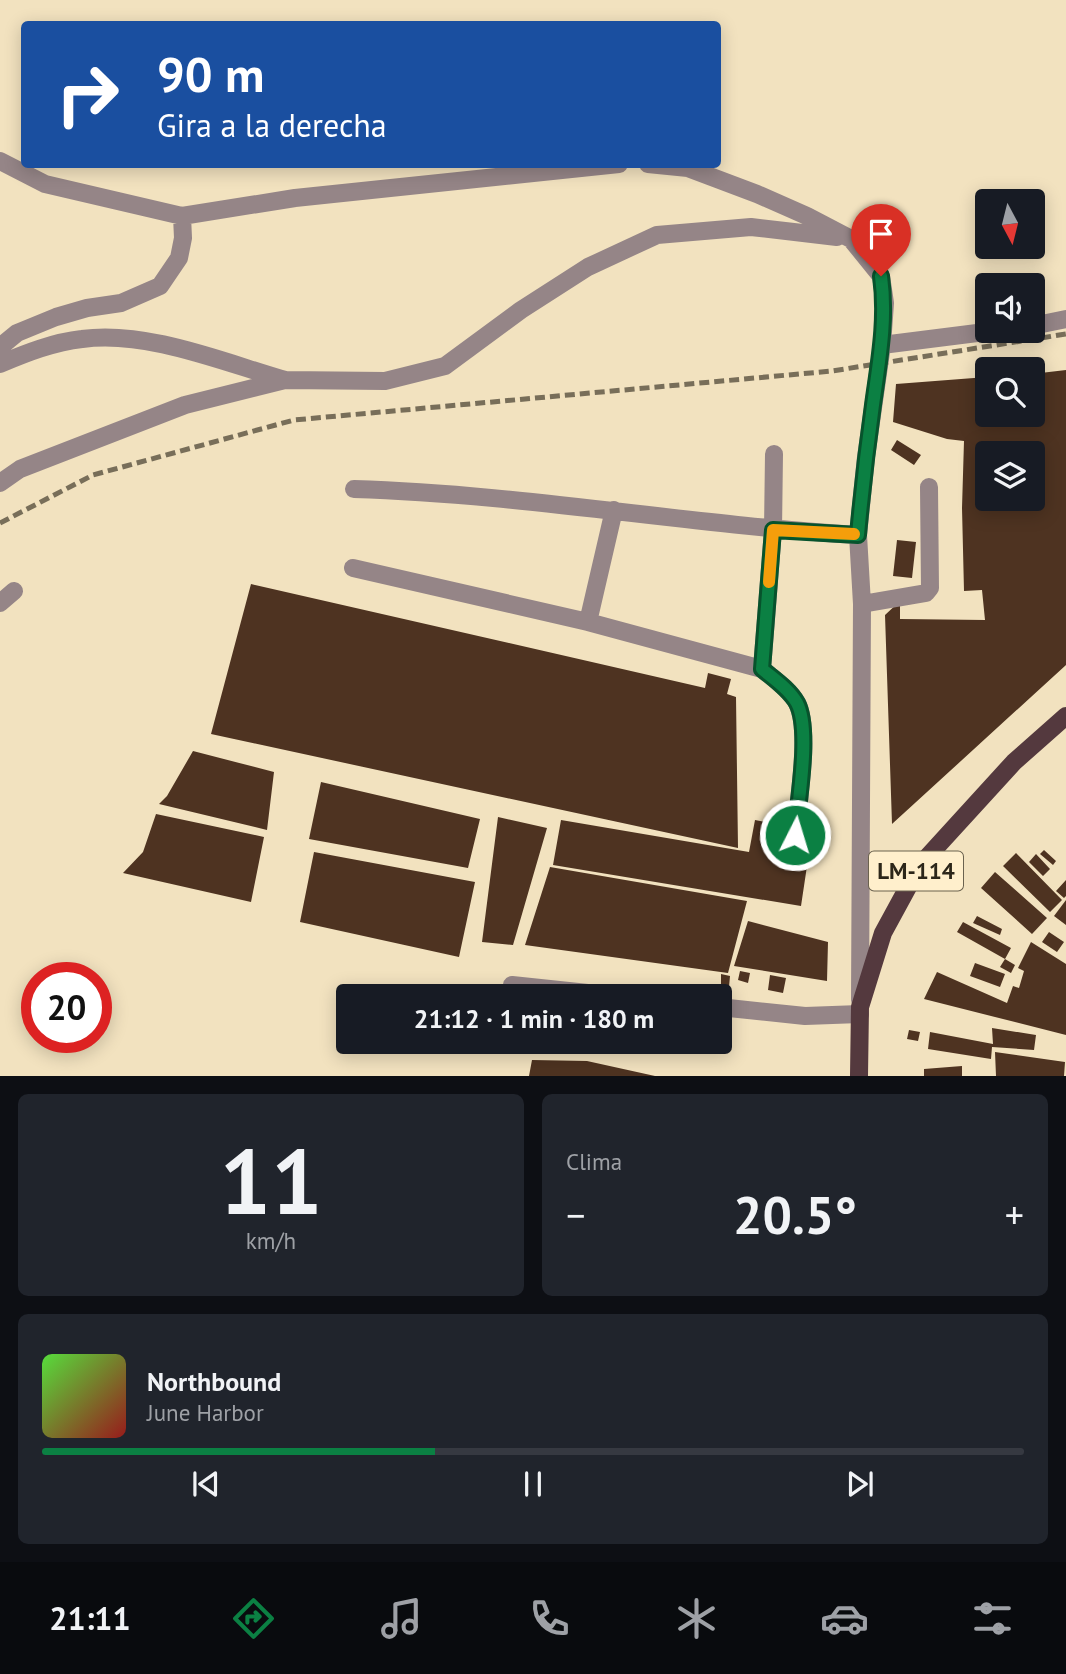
<!DOCTYPE html>
<html lang="es">
<head>
<meta charset="utf-8">
<style>
  :root { --surface:#171b24; --page:#20242c; --text:#f1f3f6; --muted:#9ea1a6; --line:#363941; --accent:#0b8043 }
  body { margin:0; font-family:"PT Sans",sans-serif; background:var(--page); color:var(--text); height:100vh; display:flex; flex-direction:column; font-size:26px; white-space:nowrap }
  * { box-sizing:border-box; margin:0 }
  p { font-size:23px; color:var(--muted) }
  .icon { flex:none; width:38px; height:38px; fill:none; stroke:currentColor; stroke-width:2; stroke-linecap:round; stroke-linejoin:round }
  .map { position:relative; height:1076px; overflow:hidden }
  .panel { display:flex; flex-direction:column; gap:18px; padding:18px; background:#0d0f14; flex:1 }
  .panel>* { flex:none }
  .banner { position:absolute; left:21px; top:21px; width:700px; height:147px; border-radius:7px; box-shadow:0 4px 18px #0003; background:#1a4fa0; color:#fff; overflow:hidden }
  .needle { width:46px; rotate:173deg }
  .tools { position:absolute; left:975px; top:189px; display:grid; gap:14px }
  .tools a { display:grid; place-items:center; width:70px; height:70px; border-radius:7px; background:var(--surface); box-shadow:0 4px 18px #0003; font-size:35px }
  .speed { position:absolute; left:21px; top:962px; display:flex; gap:14px; font-size:35px; font-weight:700; text-align:center }
  .speed>* { display:grid; place-content:center; width:91px; height:91px; border-radius:50%; background:var(--surface); box-shadow:0 4px 18px #0003; line-height:1 }
  .speed .limit { border:10px solid #d22; background:#fff; color:#111 }
  .pin { position:absolute; display:grid; place-items:center; width:60px; height:60px; color:#fff; margin:-72px -30px; border-radius:50% 50% 50% 0; rotate:-45deg; box-shadow:0 0 7px #0007 }
  .pin .icon { rotate:45deg }
  .me { position:absolute; width:77px; margin:-38px; rotate:5deg; stroke-linejoin:round; filter:drop-shadow(0 0 5px #0008) }
  .turn { display:flex; align-items:center; gap:24px; height:147px; padding:0 21px; font-size:32px }
  .turn .icon { width:91px; height:91px; stroke-width:2.5 }
  .turn b { display:block; font-size:49px; line-height:60px }
  .big { font-size:52px; font-weight:700; line-height:1.1 }
  .panel .card { flex:1; display:flex; flex-direction:column; justify-content:center; gap:10px; min-width:0; padding:0 24px; border-radius:10px; background:var(--page) }
  .panel .dial { align-items:center; gap:0 }
  .dial b { font-size:91px; line-height:1 }
  .song { display:flex; align-items:center; gap:21px }
  .cover { width:84px; height:84px; border-radius:10px; background:linear-gradient(135deg,hsl(110 70% 55%),hsl(0 70% 35%)) }
  .played { height:7px; border-radius:4px; background:linear-gradient(90deg,var(--accent) 40%,var(--line) 40%) }
  .keys { display:flex; justify-content:space-around; direction:ltr }
  .heat { display:flex; justify-content:space-between; align-items:center; font-size:38px; direction:ltr }
  .panel .tiles { flex:1; display:grid; gap:18px; grid-template-columns:1fr 1fr }
  .card:last-child { grid-column:span 2 }
  .trip { position:absolute; left:336px; top:984px; width:396px; height:70px; border-radius:7px; background:var(--surface); box-shadow:0 4px 18px #0003; font-weight:700; line-height:70px; text-align:center }
  .dock { display:flex; height:112px; justify-content:space-around; align-items:center; background:#090b0e; color:var(--muted) }
  .dock .icon { width:49px; height:49px }
  .dock .on { color:var(--accent) }
  .dock b { font-size:32px; color:var(--text) }
  .map>svg:first-child { display:block }
</style>
</head>
<body>
<div class="map">
<svg width="1066" height="1076" viewBox="0 0 1066 1076">
  <rect width="100%" height="100%" fill="#f2e2bf"/>
  <!-- building -->
  <path fill="#4e3321" fill-rule="evenodd" d="M1066,370v295l-174,159 -7,-209 15,-14v18l85,1 -3,-30 -18,1 -2,-83 2,-67 -17,-2 -54,-17 3,-38 91,-7v38h45v-41zM987,453h45v46h-45z
    M897,440l24,15 -7,10 -23,-15z
    M897,540l19,2 -4,36 -19,-2z
    M251,584l454,104 3,-15 23,6 -4,15 9,3 2,151 -527,-114z
    M193,751l81,21 -7,58 -108,-26 8,-8z
    M321,782l159,37 -12,49 -159,-29z
    M156,814l108,23 -13,65 -128,-29 20,-21z
    M498,817l49,11 -34,117 -31,-3z
    M561,820l188,32 6,-32 22,4 -6,36 36,6 -6,40 -248,-41z
    M1044,850l12,11 -3,4 -13,-11z
    M314,852l161,30 -16,75 -159,-35z
    M1016,853l46,47 -12,12 -47,-46z
    M1036,854l14,15 -7,7 -14,-14z
    M550,867l197,34 -19,72 -203,-28z
    M995,872l52,46 -15,16 -51,-46z
    M1066,880v16l-2,2 -8,-7z
    M1066,900v25l-12,-9z
    M977,916l25,13 -2,6 -27,-12z
    M748,921l80,21 -1,39 -93,-15z
    M963,922l48,26 -6,11 10,6 -4,8 -11,-6 5,-8 -48,-27z
    M1049,932l15,10 -7,10 -15,-10z
    M1031,942l35,22v71l-142,-36 13,-27 70,31 6,-17 6,2 5,-17 -6,-3z
    M975,963l30,11 -5,13 -30,-11z
    M740,971l10,2 -2,10 -10,-3z
    M721,974l9,2 -1,11 -8,-1z
    M770,975l16,3 -3,15 -15,-3z
    M992,1028l44,7 -2,15 -42,-3 -1,12 -63,-10 2,-17 63,12z
    M909,1030l11,2 -2,9 -11,-2z
    M995,1052l70,10 -1,14h-68z
    M532,1060l55,1 68,15h-126z
    M962,1066v10h-38v-7z"/>
  <g fill="none" stroke-linecap="round" stroke-linejoin="round">
    <!-- minor -->
    <path stroke="#958587" stroke-width="18" d="M0,161l45,23 137,32 113,-18 324,-34
      M648,164l40,4 69,26 50,22 44,23 30,37 4,27 -3,42 -16,112 -8,78 4,69 -2,396
      M1032,326l34,-7
      M882,345l111,-14
      M0,347l17,-14 39,-16 31,-9 34,-5 39,-17 19,-28 4,-20 -1,-22
      M0,364c26,-11 54,-22 82,-25 64,-9 141,23 203,41
      M774,454l-1,76 -11,139c12,10 27,20 35,34 14,27 1,100 -2,132
      M0,483l20,-14 165,-64 100,-25 100,1 60,-15 76,-56 67,-43 69,-32 94,-8 86,10
      M354,489c169,5 335,36 504,46
      M614,510l-26,112 174,47
      M353,568l235,54
      M0,603l14,-12
      M862,604l64,-11 4,-5 -1,-101
      M512,985l104,11
      M719,1007l86,9 55,-2"/>
    <!-- major -->
    <path stroke="#54393e" stroke-width="18" d="M859,1076l1,-69 23,-74 37,-68 94,-103 52,-46"/>
    <!-- rail -->
    <path stroke="#786e59" stroke-width="5" stroke-dasharray="10 5" stroke-linecap="butt" d="M0,523l93,-48 201,-55 538,-49 234,-37"/>
  </g>
  <g fill="none" stroke-linecap="round" stroke-linejoin="round">
    <defs>
      <path id="route" d="M795,835c3,-32 16,-105 2,-132 -8,-14 -23,-24 -35,-34l11,-139 85,5c4,-44 9,-87 15,-130 6,-44 14,-85 8,-129"/>
    </defs>
    <!-- route casing -->
    <use href="#route" stroke="#07532c" stroke-width="18"/>
    <!-- route -->
    <use href="#route" stroke="#0b8043" stroke-width="12"/>
    <!-- slow -->
    <path stroke="#f59e0b" stroke-width="12" d="M769,582l4,-52 81,4"/>
  </g>
  <g text-anchor="middle" stroke-width="7" stroke-linejoin="round" paint-order="stroke">
    <!-- shield labels -->
    <rect fill="#ffefcc" stroke="#6b624f" stroke-width="2" x="869" y="851.5" width="94" height="39" rx="5"/>
    <g font-size="23" font-weight="bold" fill="#2c2619">
      <text x="916" y="879">LM-114</text>
    </g>
  </g>
</svg>
<div class="tools">
<a><svg class="needle" viewBox="-14 -14 28 28"><path d="M0-13l5 13h-10z" fill="#e53935"/><path d="M0 13l5-13h-10z" fill="#9ea1a6"/></svg></a>
<a><svg class="icon" aria-label="sound" viewBox="0 0 24 24"><path d="M4 9h4l5-4v14l-5-4H4zM17 9q2 3 0 6"/></svg></a>
<a><svg class="icon" aria-label="search" viewBox="0 0 24 24"><circle cx="10" cy="10" r="6"/><path d="M15 15l6 6"/></svg></a>
<a><svg class="icon" aria-label="layers" viewBox="0 0 24 24"><path d="M12 4l9 5-9 5-9-5zM3 14l9 5 9-5"/></svg></a>
</div>
<div class="speed"><div class="limit">20</div></div>
<div class="pin" style="left:881px;top:276px;background:#d93025"><svg class="icon" aria-label="arrive" viewBox="0 0 24 24"><path d="M6 21V4h12l-3 4 3 4H6"/></svg></div>
<svg class="me" style="left:795px;top:835px" viewBox="-20 -20 40 40"><circle r="17" fill="#0b8043" stroke="#fff" stroke-width="3"/><path d="M0-11L8 9 0 5-8 9z" fill="#fff"/></svg>
<div class="trip">21:12 · 1 min · 180 m</div>
<div class="banner">
<div class="turn"><svg class="icon" aria-label="right" viewBox="0 0 24 24"><path d="M7 20v-9h11M14 6l5 5-5 5"/></svg><div><b>90 m</b>Gira a la derecha</div></div>
</div>
</div>
<section class="panel">
<div class="tiles">
<div class="card dial"><b>11</b><p>km/h</p></div>
<div class="card"><p>Clima</p>
<div class="heat"><a>−</a><b class="big">20.5°</b><a>+</a></div>
</div>
<div class="card">
<div class="song"><i class="cover"></i><div><b>Northbound</b><p>June Harbor</p></div></div>
<div class="played"></div>
<div class="keys"><svg class="icon" aria-label="previous" viewBox="0 0 24 24"><path d="M18 5L8 12l10 7zM5 5v14"/></svg><svg class="icon" aria-label="pause" viewBox="0 0 24 24"><path d="M8 5v14M16 5v14"/></svg><svg class="icon" aria-label="next" viewBox="0 0 24 24"><path d="M6 5l10 7-10 7zM19 5v14"/></svg></div>
</div>
</div>
</section>
<nav class="dock">
<b>21:11</b>
<svg class="icon on" aria-label="directions" viewBox="0 0 24 24"><path d="M12 3l9 9-9 9-9-9zM9 14v-3h6M13 9l2 2-2 2"/></svg>
<svg class="icon" aria-label="music" viewBox="0 0 24 24"><path d="M9 18V5l10-2v13"/><circle cx="6" cy="18" r="3"/><circle cx="16" cy="16" r="3"/></svg>
<svg class="icon" aria-label="phone" viewBox="0 0 24 24"><path d="M5 4h4l2 5-3 2q2 4 5 5l2-3 5 2v4C11 20 4 13 5 4z"/></svg>
<svg class="icon" aria-label="climate" viewBox="0 0 24 24"><path d="M12 3v18M4 7l16 10M4 17L20 7"/></svg>
<svg class="icon" aria-label="car" viewBox="0 0 24 24"><path d="M5 17H2v-5l4-1 3-4h7l3 4 3 1v5h-3M9 17h6M6 11h13"/><circle cx="7" cy="17" r="2"/><circle cx="17" cy="17" r="2"/></svg>
<svg class="icon" aria-label="filters" viewBox="0 0 24 24"><path d="M4 7h16M4 17h16"/><circle cx="9" cy="7" r="2"/><circle cx="15" cy="17" r="2"/></svg>
</nav>
</body>
</html>
